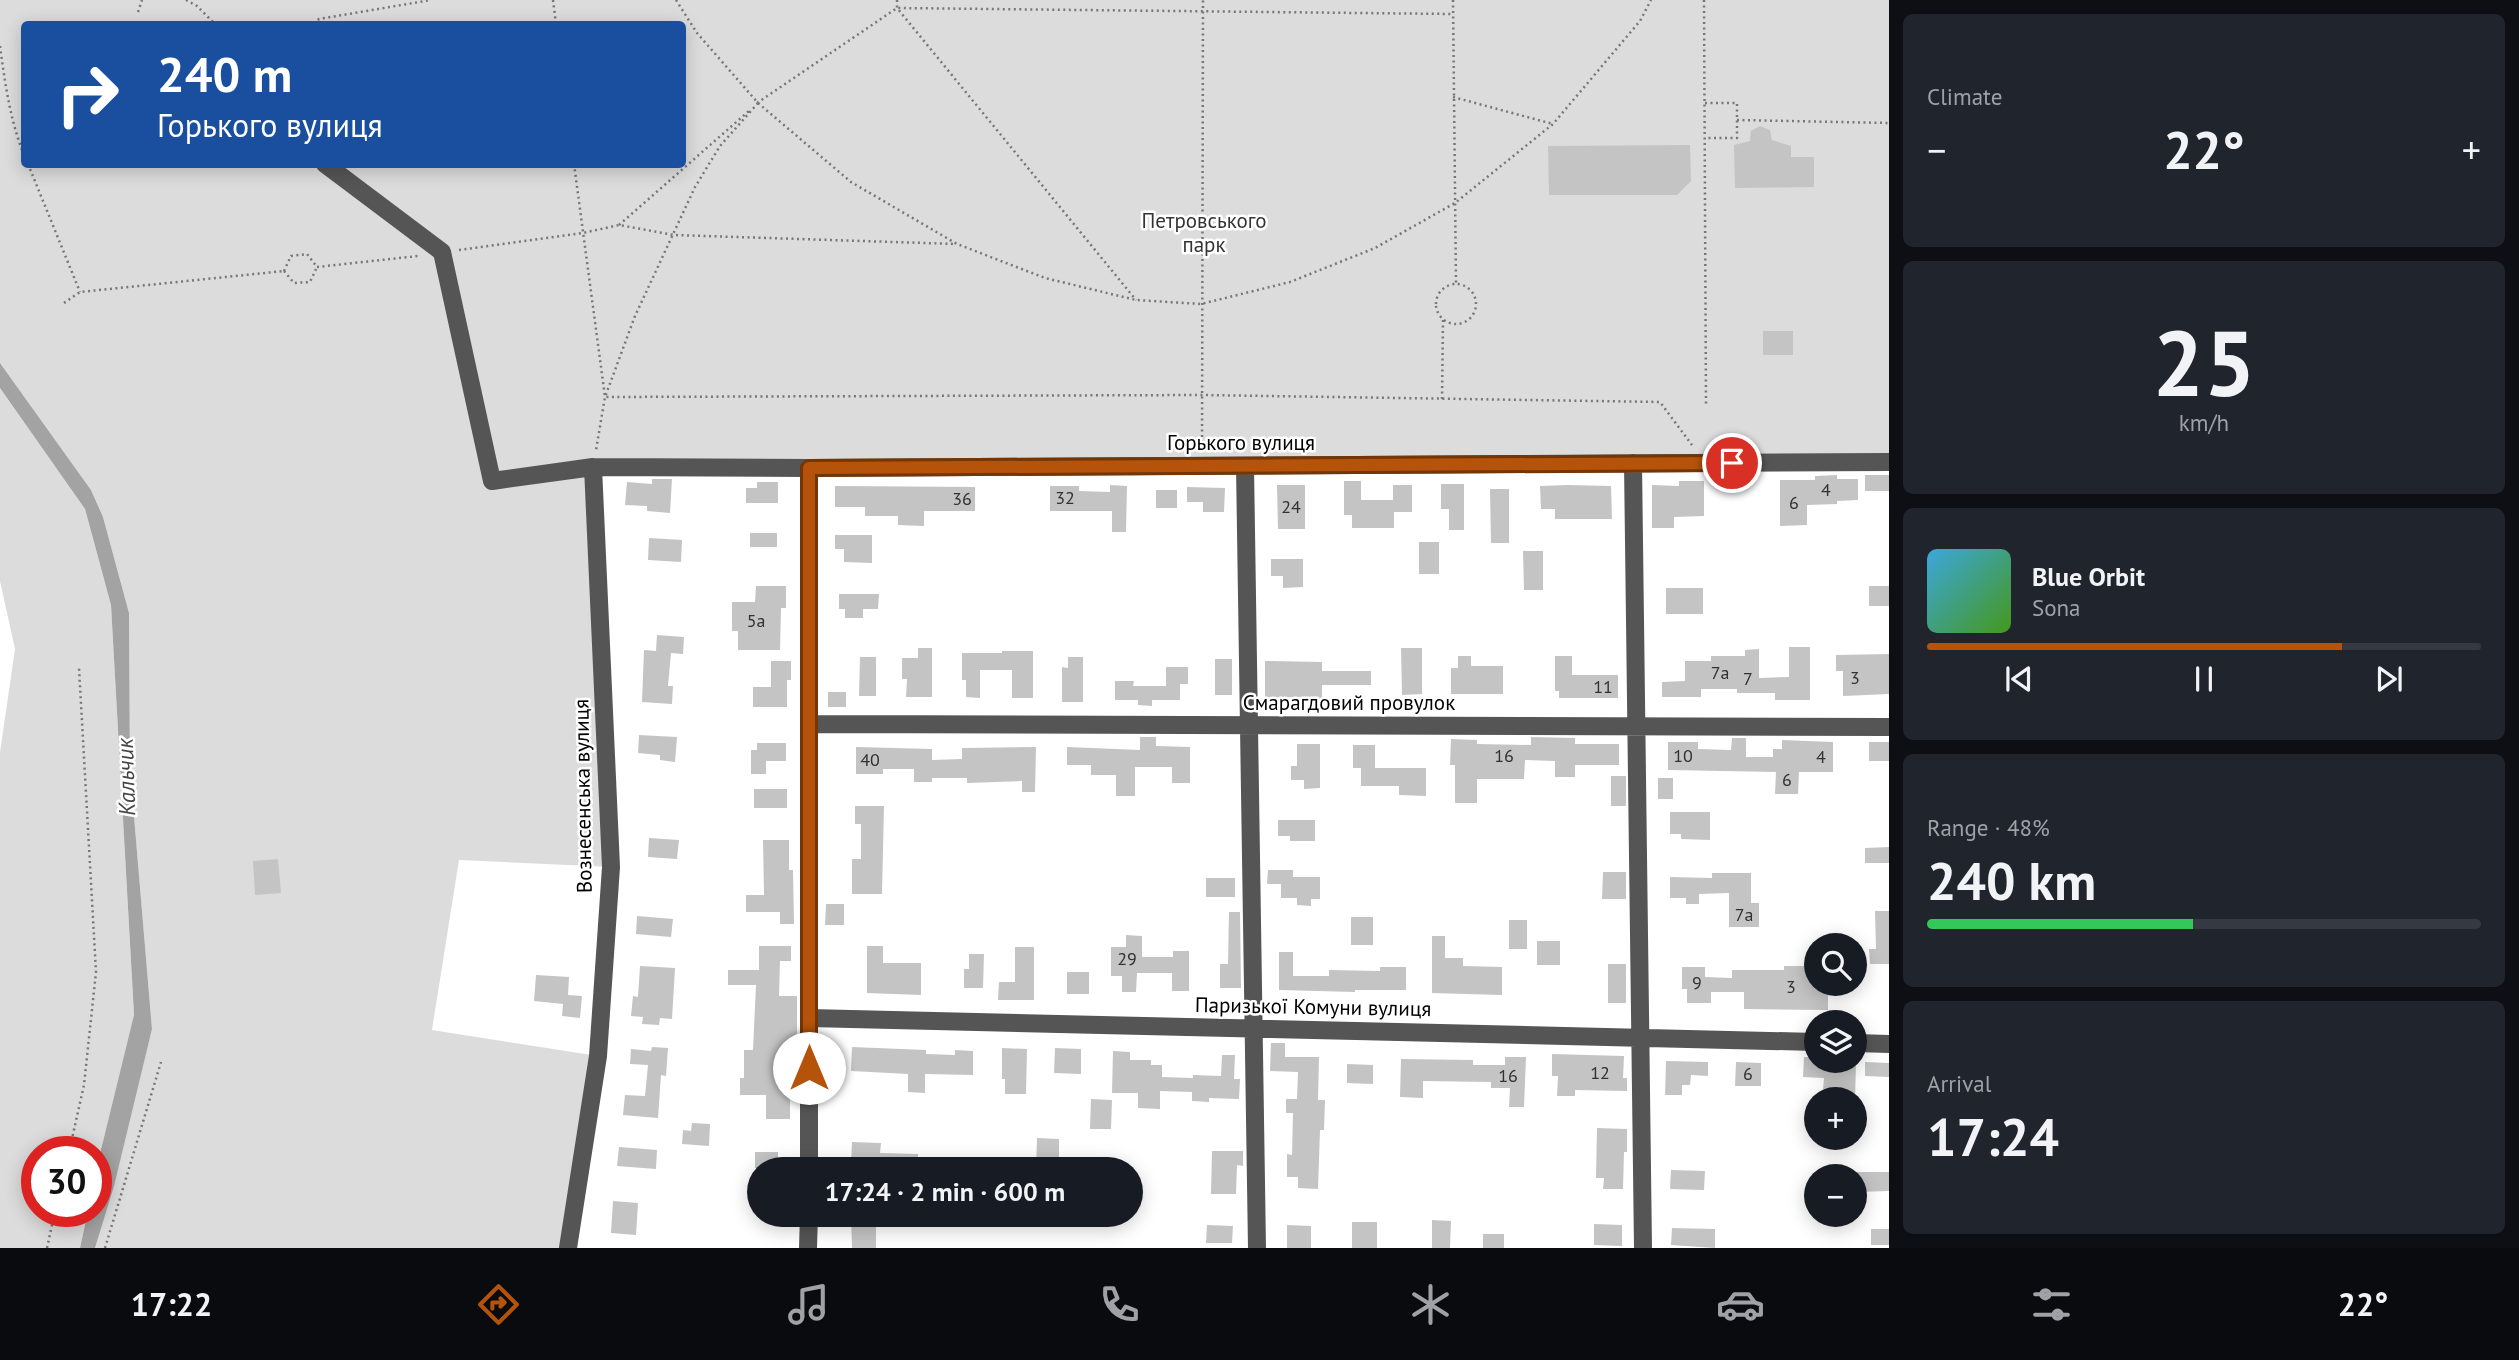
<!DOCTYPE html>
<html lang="en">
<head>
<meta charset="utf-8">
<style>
  :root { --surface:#171b24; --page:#20242c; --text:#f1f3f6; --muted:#9ea1a6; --line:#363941; --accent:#b45309 }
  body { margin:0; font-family:"PT Sans",sans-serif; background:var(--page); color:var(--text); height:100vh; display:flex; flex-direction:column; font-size:26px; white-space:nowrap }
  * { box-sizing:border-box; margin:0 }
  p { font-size:23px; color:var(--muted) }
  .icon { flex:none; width:38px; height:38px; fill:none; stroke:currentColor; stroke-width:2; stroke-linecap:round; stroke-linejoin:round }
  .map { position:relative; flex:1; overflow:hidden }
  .sheet { display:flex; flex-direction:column; gap:14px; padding:14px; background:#0d0f14; width:630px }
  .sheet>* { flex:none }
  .top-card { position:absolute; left:21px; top:21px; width:665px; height:147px; border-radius:7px; box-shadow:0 4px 18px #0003; background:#1a4fa0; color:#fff; overflow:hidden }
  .tools { position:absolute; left:1804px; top:933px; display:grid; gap:14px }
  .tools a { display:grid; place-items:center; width:63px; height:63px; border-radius:50%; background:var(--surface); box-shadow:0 4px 18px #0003; font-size:35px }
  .speed { position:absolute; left:21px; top:1136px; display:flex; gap:14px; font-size:35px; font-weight:700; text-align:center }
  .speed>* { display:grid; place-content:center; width:91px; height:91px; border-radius:50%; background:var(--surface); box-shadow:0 4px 18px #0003; line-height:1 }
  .speed .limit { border:10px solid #d22; background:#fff; color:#111 }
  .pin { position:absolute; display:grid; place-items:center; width:60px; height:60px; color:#fff; margin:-30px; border:4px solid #fff; border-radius:50%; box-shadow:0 2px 7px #0007 }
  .me { position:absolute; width:77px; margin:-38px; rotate:0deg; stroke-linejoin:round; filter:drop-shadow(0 0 5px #0008) }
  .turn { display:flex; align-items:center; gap:24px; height:147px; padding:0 21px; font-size:32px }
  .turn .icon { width:91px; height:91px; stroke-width:2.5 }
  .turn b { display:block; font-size:49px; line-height:60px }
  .big { font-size:52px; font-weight:600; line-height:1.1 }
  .sheet .card { flex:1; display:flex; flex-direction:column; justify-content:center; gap:10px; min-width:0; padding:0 24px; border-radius:10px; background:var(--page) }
  .sheet .dial { align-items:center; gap:0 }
  .dial b { font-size:91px; line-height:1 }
  .song { display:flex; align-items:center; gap:21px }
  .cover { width:84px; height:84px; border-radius:10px; background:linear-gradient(135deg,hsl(200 70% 55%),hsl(100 70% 35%)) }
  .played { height:7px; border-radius:4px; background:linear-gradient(90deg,var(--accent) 75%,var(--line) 75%) }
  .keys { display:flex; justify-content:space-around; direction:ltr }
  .heat { display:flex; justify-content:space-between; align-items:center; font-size:38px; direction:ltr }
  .charge { height:10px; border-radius:5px; background:linear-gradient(90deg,#34c759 48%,var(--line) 0) }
  .trip { position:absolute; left:747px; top:1157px; width:396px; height:70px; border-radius:35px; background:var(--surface); box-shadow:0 4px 18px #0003; font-weight:600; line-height:70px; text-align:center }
  .dock { display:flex; height:112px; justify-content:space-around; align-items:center; background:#090b0e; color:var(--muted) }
  .dock .icon { width:49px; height:49px }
  .dock .active { color:var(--accent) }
  .dock b { font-size:32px; color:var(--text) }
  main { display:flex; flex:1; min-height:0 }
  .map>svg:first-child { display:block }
</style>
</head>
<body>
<main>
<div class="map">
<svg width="1889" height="1248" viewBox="0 0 1889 1248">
  <rect width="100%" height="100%" fill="#fff"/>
  <!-- green -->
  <path fill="#dcdcdc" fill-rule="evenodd" d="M0,0h1889v462l-1296,5 18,400 -152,-7 -27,170 166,26 -30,192h-473l57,-219 -22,-260 -1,-156 -26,-96 -12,-27 -91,-127zM24,24h658v140h-658z
    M0,388l85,121 26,96 23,411 -38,154v-18h-59v59h51l-8,37h-80v-496l15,-103 -15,-68z"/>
  <!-- water -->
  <path fill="#a3a3a3" d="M0,363l91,127 12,27 26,96 1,156 22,260 -38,157 -19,62h-15l8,-37h8v-41l38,-155 -23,-410 -26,-96 -85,-121z"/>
  <!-- building -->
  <path fill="#c4c4c4" d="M1760,126l10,4 2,10 19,6v11h23v30l-79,1 -1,-43 16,-4 1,-10z
    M1690,145l1,36 -14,14h-128l-1,-49z
    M1763,331h30v24h-30z
    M1837,475v4h21v21l-21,1v3l-30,1v20l-27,1v-46h35v-4z
    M1865,475h24v16h-24z
    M652,479h20l-2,34 -23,-2v-5l-22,-1 2,-23 25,2z
    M1344,481h17v19h32v-15h19v27h-18v16h-42v-13h-8z
    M1679,481h25v35l-30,1v11h-22v-43l27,1z
    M757,482h21v21h-32v-15h11z
    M1441,484h23v46h-15v-21h-8z
    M1110,485l17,1 -1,46h-14v-21h-62v-25h29v5l31,1z
    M1277,485h28v44h-27z
    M1567,485l44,1 1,33h-57v-10h-14l-1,-23z
    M835,486l140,1v24h-51v15l-26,-1v-9h-33v-9h-30z
    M1187,487l38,1 -1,24h-21v-10h-16z
    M1490,489h19v54h-18z
    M1156,490h21v18h-21z
    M750,533h27v14h-27z
    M835,535h37v28l-28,-1v-13h-9z
    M649,538l33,2 -1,22 -33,-2z
    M1419,542h20v32h-20z
    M1523,551h20v39h-19z
    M1271,559h32v28l-20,1v-12h-12z
    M756,586h30v22h-5l-1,42h-42v-19h-6v-29h23z
    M1869,586h20v20h-20z
    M1666,588h37v26h-37z
    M839,594h40l-1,15h-15v9h-18v-9h-6z
    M657,635l27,2 -1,17 -12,-1 -3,33h5l-1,18 -30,-2 2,-52 12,1z
    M1789,647h21v53h-35v-7h-38v-4h-36v8h-39v-15l23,-1v-20h26v-5h34v-6l14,-1v29l30,-1z
    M918,648h14v49h-26l1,-18h-5v-21h16z
    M1401,648h21v46l-20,1z
    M1002,651h31v47h-21v-28h-32v28l-14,-1v-17h-4v-27h40z
    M1889,654v40l-46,2v-25h-7v-16z
    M1458,656h13v10h32v28h-52v-26h7z
    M1555,656h17v19h46v23h-59v-7h-4z
    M860,657h16v39h-17z
    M1068,657h15v45h-21v-35l6,1z
    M1215,659h17v36h-17z
    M771,661h20v19h-4v27h-34v-20h18z
    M1265,661l57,1v9h49v14h-49v16h-22v-4l-35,1z
    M1166,667h22v17h-8v16h-28v6l-14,-1v-5h-23v-19h19l-1,5h33z
    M828,692h18v15h-18z
    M639,735l38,2 -2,25 -15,-2v-5l-22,-2z
    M1140,737h16v9l34,1v36h-18v-16h-37v29h-19v-21h-25v-10h-24v-18l73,3z
    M1531,737l44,1v6h44v21h-44v12h-20v-16l-30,-1 -1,19h-47v24h-22v-38h-5l1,-26 26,1v4l54,1z
    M1732,738h14v19h27v-8h9v-9l51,2v30h-34l-1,22h-23l1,-22 -108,-2v-28h30v7l33,1z
    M1869,742h20v19h-20z
    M757,743h29v18h-20v13h-15v-24h6z
    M1297,744h23v44l-16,1v-9h-13v-14h6z
    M1353,745h22v23h51v28l-27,-1v-9h-38v-18h-8z
    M856,747l76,2v11l30,-1v-11l74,-1 -1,45h-13v-11l-55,2v-5h-35v4h-18v-13h-31v5h-27z
    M1611,776h15v30h-15z
    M1658,778h15v21h-15z
    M754,789h33v19h-33z
    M855,806h29l-2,88h-30v-35h9v-35h-6z
    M1670,812h40v28l-29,-1v-5h-11z
    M1278,820h37v21h-25v-5h-12z
    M649,838l30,2 -2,19 -29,-2z
    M763,840h26v30h4l1,54h-14v-12h-34v-17h18z
    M1889,847v16h-24v-15z
    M278,859l3,34 -26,2 -2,-34z
    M1268,870h25v7h27v22h-9v7l-14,-1v-7h-16v-14h-14z
    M1603,872h23v27h-24z
    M1712,873h39v30h8v24h-30v-34l-30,1v10h-13v-6h-16v-21l42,1z
    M1206,878h29v19h-29z
    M826,904h18v21h-19z
    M1875,911h14v53h-19l-1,-15h7z
    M1229,912h11l1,76h-21v-24h8z
    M637,916l36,3 -2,18 -35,-3z
    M1351,917h22v28h-22z
    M1509,920h18v29h-18z
    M1126,935l16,1v21h31v-6h16v40h-17v-18h-35l-1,19h-14v-16h-11v-29h15z
    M1432,936h13v22h18v8l39,1v28l-70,-2z
    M1537,941h23v24h-23z
    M759,946h32v15h-11l-1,35h18v47h-8v33h9v17h-8v26h-24v-24h-26v-17h4v-28h9l3,-65h-28v-15h31z
    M867,946h16v17h38v32l-54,-2z
    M1015,947h19v53h-36l1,-18h16z
    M1279,952h14v24h36v-6l51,1v-4h26v23h-51v2l-76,-2z
    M969,954h15l-1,34h-19v-19h5z
    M1608,964h18v39h-18z
    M640,966l35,2 -3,51 -12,-1 -1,7 -17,-1 1,-7 -12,-1 2,-20 5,1z
    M1784,966h32v18h12v26l-84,-1v-17h-33v11h-24v-14h-5v-22h23v10l27,1v-8h52z
    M1067,972h22v22h-22z
    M536,975l33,2 -1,18 14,1 -2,22 -18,-2 1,-12 -29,-3z
    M1271,1043h14v14h34l-1,43h7l-1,30h-4l-2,59 -20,-1v-11h-11v-23l5,1 1,-42h-7v-14h11l1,-27 -28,-1z
    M652,1047l16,1 -2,28 -5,-1 -3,43 -35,-3 2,-20 20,1 3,-31 -18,-1 1,-15 20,2z
    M852,1047l74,3v4l29,1v-5l18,1v24l-48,-1v19l-17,-1v-18l-57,-3z
    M1002,1048l25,1 -1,45h-21v-15h-3z
    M1055,1048l26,1v25l-27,-1z
    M1113,1051l17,1v8h21v5h11v12l31,1v-3l28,1 1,-21h13l-1,24h6l-1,20 -30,-1v4l-17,-1v-9l-32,-1v18l-22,-1v-15h-26z
    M1552,1054l72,2 -1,22h4v13l-52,-1v6h-18l1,-20h-6z
    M1505,1057h21l-2,50h-15l1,-19h-19v-6l-68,-1v17l-23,-1 1,-38 72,1v5h32z
    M1804,1057h12l1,6 39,1 -1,35h-16v-9l-16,-1 1,-11 -21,-1z
    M1666,1061l42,1v14l-17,-1 -1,10h-8v10h-17z
    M1736,1062l25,1v23h-26z
    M1865,1062l24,1v14l-24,-1z
    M1347,1064l26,1v19l-26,-1z
    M1091,1099l21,1 -1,29h-21z
    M692,1123l18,1 -1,22 -27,-2 1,-14 8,1z
    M1597,1128l30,1v23h-3l-1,37h-20l1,-11h-8z
    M1037,1138l22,1v30h-23z
    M852,1142l29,1 -1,10 38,1v15h-46v-6h-21z
    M619,1147l38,3 -1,19 -39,-3z
    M1212,1151h31v15l-6,-1 -1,29h-25z
    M755,1152h23v17l-23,-1z
    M1671,1170l34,1 -1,19 -34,-1z
    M1855,1172h34v19l-34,1z
    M613,1201l25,2 -2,32 -25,-2z
    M851,1214h25v34h-24z
    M1432,1220l19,1 -1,27h-18z
    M1352,1222h25v26h-25z
    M1594,1224l28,1v21l-28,-1z
    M1207,1225l26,1 -1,17h-26z
    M1287,1225l24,1v22h-24z
    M1672,1228l43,1v19l-44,-3z
    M1871,1229h18v16h-18z
    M1483,1234h21v14h-21z"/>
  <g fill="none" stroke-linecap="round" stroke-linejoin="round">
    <!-- path -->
    <path stroke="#777" stroke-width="2.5" stroke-dasharray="2 3.5" stroke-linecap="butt" d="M186,0l11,6 18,18
      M553,0l3,24
      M676,0l21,33 61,70 93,79 106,62 88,34 91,22 65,4 89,-22 85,-34 80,-45 98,-79 87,-103 11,-21
      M897,0v8l239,292
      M1453,0l3,284
      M1704,0l2,404
      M138,12l4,-12
      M314,24l5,-5 112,-19
      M0,46c5,37 10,74 24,109
      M1453,97l100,27
      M757,103l140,-95 556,6
      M758,103l-38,43 -25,41 -60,129 -30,81 597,-2 458,7 32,43
      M1705,103h32v35h-31
      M1737,120l152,3
      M28,164l52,128
      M574,164l31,233 -9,53
      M619,225l131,-115
      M459,250l124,-17 36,-8 55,10 282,9
      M317,267l101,-11
      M284,271l7,-15 16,-2 10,13
      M284,271l10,12 16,-1 7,-15
      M1436 304a20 20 0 1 1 40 0a20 20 0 1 1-40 0Z
      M64,303l16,-11 204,-21
      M1442,399l1,-79
      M1202,448l1,-448
      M69,1152l15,-67 12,-113 -17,-304
      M47,1248l8,-37
      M105,1248l56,-186"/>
    <!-- minor -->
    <path stroke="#555" stroke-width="18" d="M325,164l117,88 50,229 101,-14 216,1 1080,-6
      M1633,463l10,785
      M1245,466l12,782
      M809,724l1080,3
      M809,1018l1007,24
      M1855,1043l34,1
      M809,1169v-701
      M568,1248l30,-192 13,-189 -18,-400
      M808,1248l1,-34"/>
  </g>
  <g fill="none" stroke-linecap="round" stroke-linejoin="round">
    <defs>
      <path id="route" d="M809,1068v-600l923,-5"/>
    </defs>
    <!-- route casing -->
    <use href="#route" stroke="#753606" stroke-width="18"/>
    <!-- route -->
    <use href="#route" stroke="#b45309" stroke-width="12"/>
  </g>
  <g text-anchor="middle" stroke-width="5" stroke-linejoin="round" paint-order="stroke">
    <!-- number labels -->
    <g font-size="18" fill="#313131">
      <text x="1826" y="496">4</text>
      <text x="1065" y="504">32</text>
      <text x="962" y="505">36</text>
      <text x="1794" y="509">6</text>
      <text x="1291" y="513">24</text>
      <text x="756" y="627">5а</text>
      <text x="1720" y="679">7а</text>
      <text x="1855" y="684">3</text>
      <text x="1748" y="685">7</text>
      <text x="1603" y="693">11</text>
      <text x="1504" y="762">16</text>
      <text x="1683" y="762">10</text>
      <text x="1821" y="763">4</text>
      <text x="870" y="766">40</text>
      <text x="1787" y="786">6</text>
      <text x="1744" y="921">7а</text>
      <text x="1127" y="965">29</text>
      <text x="1697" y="989">9</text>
      <text x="1791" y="993">3</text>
      <text x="1600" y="1079">12</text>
      <text x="1748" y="1080">6</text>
      <text x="1508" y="1082">16</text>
    </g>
    <!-- park labels -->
    <g font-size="21" fill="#333" stroke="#fff">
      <text x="1204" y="228">Петровського<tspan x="1204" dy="24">парк</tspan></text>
    </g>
    <!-- street labels -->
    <g font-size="21" fill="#000" stroke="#fff">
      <text x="1241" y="450">Горького вулиця</text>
      <text x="1349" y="710">Смарагдовий провулок</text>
      <text transform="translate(583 796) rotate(-91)" y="7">Вознесенська вулиця</text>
      <text transform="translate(1313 1007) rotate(1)" y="7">Паризької Комуни вулиця</text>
    </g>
    <!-- water labels -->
    <g font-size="23" font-style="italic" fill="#444" stroke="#fff">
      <text transform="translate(126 777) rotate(-92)" y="8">Кальчик</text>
    </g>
  </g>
</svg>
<div class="tools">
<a><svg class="icon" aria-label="search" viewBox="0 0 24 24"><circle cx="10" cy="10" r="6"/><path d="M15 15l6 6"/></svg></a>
<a><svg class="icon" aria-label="layers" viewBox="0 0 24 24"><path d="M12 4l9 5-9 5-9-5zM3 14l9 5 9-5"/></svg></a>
<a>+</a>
<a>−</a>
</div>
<div class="speed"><div class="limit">30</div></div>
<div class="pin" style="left:1732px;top:463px;background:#d93025"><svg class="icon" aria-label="arrive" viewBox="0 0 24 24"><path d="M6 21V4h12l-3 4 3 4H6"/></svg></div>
<svg class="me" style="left:809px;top:1068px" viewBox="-20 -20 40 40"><circle r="19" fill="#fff"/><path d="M0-13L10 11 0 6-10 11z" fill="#b45309"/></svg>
<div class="trip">17:24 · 2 min · 600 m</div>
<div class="top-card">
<div class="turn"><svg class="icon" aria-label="right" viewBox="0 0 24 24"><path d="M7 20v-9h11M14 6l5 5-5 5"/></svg><div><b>240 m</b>Горького вулиця</div></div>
</div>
</div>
<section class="sheet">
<div class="card"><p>Climate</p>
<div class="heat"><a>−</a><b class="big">22°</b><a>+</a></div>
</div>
<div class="card dial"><b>25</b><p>km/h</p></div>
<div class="card">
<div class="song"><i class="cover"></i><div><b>Blue Orbit</b><p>Sona</p></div></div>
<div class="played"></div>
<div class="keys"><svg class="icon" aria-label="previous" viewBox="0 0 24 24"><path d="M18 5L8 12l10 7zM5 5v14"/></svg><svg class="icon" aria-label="pause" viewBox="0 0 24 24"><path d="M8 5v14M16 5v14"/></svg><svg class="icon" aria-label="next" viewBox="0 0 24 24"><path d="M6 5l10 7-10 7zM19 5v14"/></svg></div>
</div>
<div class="card"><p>Range · 48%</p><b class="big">240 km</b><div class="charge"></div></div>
<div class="card"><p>Arrival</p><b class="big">17:24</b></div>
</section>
</main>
<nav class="dock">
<b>17:22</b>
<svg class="icon active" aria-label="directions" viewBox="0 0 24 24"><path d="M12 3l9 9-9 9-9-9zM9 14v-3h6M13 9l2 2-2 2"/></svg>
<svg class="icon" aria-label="music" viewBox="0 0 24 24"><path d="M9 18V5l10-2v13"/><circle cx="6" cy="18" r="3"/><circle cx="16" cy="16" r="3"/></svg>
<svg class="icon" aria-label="phone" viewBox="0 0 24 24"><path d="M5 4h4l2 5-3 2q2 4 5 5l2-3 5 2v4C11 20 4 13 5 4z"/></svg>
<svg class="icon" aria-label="climate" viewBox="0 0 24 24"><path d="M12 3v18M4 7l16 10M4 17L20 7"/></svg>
<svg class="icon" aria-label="car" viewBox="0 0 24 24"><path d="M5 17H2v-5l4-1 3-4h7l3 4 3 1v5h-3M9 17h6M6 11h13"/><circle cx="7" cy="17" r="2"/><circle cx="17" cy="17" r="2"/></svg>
<svg class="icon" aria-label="filters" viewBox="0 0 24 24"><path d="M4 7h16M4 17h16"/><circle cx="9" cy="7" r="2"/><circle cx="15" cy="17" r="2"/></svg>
<b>22°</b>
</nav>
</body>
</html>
